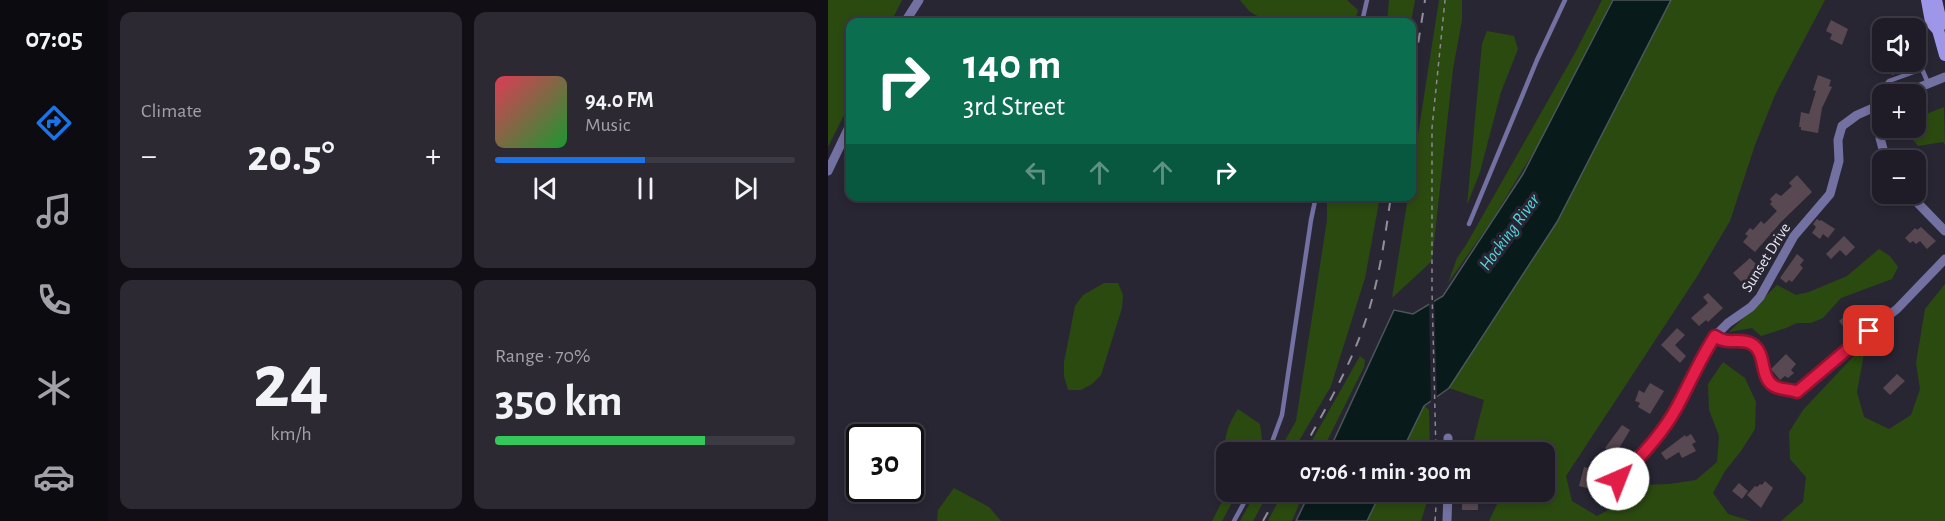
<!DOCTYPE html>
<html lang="en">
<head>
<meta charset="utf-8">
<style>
  :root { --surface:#1f1c27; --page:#2c2933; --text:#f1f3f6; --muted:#a1a1a7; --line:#3c3a44; --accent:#1a73e8 }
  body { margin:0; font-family:"Alegreya Sans",sans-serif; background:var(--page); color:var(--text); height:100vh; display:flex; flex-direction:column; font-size:22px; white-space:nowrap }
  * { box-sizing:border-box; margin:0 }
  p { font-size:20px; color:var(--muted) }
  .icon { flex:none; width:33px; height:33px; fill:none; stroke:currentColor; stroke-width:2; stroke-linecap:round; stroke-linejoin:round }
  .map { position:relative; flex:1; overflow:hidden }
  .details { display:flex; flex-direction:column; gap:12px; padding:12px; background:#110f15; width:720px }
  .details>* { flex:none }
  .guide { position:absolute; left:18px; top:18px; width:570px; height:183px; border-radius:12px; box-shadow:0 3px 9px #0003,0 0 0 2px var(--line); background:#0b6e4f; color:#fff; overflow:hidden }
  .controls { position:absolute; left:1044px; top:18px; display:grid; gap:12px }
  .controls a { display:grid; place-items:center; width:54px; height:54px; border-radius:12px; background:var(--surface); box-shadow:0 3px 9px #0003,0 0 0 2px var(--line); font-size:30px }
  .speed { position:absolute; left:18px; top:424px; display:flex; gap:12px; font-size:30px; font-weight:700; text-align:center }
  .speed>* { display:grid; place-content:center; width:78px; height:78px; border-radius:50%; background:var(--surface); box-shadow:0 3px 9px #0003,0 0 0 2px var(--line); line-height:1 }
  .speed .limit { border:3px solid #111; border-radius:9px; background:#fff; color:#111 }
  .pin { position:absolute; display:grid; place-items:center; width:51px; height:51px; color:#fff; margin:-26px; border-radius:12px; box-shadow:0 3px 9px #0006 }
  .me { position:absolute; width:66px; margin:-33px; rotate:44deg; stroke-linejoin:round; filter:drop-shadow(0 0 4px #0008) }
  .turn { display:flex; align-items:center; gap:21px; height:126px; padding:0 18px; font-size:27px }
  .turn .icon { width:78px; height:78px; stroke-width:2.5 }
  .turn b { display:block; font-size:42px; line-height:51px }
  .lanes { display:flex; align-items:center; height:57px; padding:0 18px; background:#0003; justify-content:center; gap:30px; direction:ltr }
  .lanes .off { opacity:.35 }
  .big { font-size:45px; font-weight:700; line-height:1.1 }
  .details .widget { flex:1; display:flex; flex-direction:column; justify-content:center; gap:9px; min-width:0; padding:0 21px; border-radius:12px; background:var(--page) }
  .details .dial { align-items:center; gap:0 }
  .dial b { font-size:78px; line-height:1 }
  .song { display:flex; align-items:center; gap:18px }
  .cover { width:72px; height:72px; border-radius:9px; background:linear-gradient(135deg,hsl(350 70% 55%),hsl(130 70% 35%)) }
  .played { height:6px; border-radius:3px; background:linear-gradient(90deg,var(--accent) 50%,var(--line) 50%) }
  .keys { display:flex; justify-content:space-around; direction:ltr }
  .heat { display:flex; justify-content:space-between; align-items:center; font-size:33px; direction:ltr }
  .charge { height:9px; border-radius:4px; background:linear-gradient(90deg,#34c759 70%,var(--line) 0) }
  .details .tiles { flex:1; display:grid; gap:12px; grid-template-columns:repeat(2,1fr) }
  .trip { position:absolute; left:388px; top:442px; width:339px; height:60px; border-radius:12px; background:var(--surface); box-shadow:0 3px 9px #0003,0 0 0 2px var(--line); font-weight:700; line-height:60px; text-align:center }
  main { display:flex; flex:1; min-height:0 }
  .menu { display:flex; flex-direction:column; width:108px; justify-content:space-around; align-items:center; background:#0c0b10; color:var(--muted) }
  .menu .icon { width:42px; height:42px }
  .menu .selected { color:var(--accent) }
  .menu b { font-size:27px; color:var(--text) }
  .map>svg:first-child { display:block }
</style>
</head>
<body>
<main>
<nav class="menu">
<b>07:05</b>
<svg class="icon selected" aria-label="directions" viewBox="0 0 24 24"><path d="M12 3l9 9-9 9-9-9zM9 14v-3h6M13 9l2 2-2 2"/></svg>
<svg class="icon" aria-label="music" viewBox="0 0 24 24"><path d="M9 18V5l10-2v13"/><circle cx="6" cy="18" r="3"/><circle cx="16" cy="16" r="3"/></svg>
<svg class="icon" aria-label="phone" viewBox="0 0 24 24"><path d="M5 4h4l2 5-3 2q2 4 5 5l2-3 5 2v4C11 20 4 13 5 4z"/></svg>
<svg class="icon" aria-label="climate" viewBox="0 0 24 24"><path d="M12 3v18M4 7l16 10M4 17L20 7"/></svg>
<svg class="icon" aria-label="car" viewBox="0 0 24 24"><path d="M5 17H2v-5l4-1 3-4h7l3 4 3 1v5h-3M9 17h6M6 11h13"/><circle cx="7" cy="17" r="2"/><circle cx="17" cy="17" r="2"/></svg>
</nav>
<section class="details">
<div class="tiles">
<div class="widget"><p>Climate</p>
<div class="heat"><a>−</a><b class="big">20.5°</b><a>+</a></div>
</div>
<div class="widget">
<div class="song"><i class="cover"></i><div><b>94.0 FM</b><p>Music</p></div></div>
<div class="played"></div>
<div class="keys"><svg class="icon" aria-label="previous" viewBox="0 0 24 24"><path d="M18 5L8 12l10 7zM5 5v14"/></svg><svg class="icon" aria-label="pause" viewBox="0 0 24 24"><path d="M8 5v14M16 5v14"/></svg><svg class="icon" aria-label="next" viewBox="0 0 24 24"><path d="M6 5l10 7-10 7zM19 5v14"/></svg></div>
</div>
<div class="widget dial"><b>24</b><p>km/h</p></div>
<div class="widget"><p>Range · 70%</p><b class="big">350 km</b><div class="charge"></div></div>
</div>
</section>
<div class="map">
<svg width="1117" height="521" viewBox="0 0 1117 521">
  <rect width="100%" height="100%" fill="#292634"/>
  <!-- green -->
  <path fill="#2b4a10" d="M0,0h74l-11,22h-41v81l-22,44z
    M412,0h107l11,10 -3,12h-88l-18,-11z
    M561,0h26l-4,22h-24z
    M611,0h23v20l-9,49 -21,192 -40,37 16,-101 4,-1v-23z
    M774,0h10l-76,148 -44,72 -44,63 9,-25 9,-13 109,-192z
    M843,0h154l-50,95 -20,50 -25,76 -32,54 -132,201 6,25 25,15 24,-13 21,-18 27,-1 27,-4 21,-18 2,-26 -10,-26 -1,-26 15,-22 22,16 11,24 -1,27 -14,22 -16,20 -12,22 15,21 23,7h-262l9,-19 -5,-10h52v-39h-70l-3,-6 12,-47 -35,-12 108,-166z
    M659,31l27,5 4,13 -17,43 -21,80 -13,33 15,-161z
    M1116,107l1,38 -2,-3 -25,4 -14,-18h12v-10z
    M499,197h53l-15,81 -34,108 -39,67h-14l18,-32 31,-201z
    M1051,249l11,7 8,11 -6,12 -51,19 -18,20 -12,5h-14l-11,5 -25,8 -9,-8 -23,4 48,-47 19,10 13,-3 38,-16z
    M276,283h14l5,12 -1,13 -21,67 -9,9 -11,6h-13l-4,-14v-14l11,-56 8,-11z
    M1117,284v237h-175h11l22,-19 3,-25 -16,-18 -1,-27 14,-22 63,-67 -9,49 7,25 25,12 22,-14 9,-26 -4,-26 9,-54z
    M532,356l5,4 -1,7 -43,86h-16z
    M596,405l5,5 1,43h-29z
    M410,409l22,15 2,15 -3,14h-32v22c-6,-23 -3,-46 11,-66z
    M126,488l35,19 12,14h-64l1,-11z
    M399,492h11l-16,29h-10z
    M428,492h13l-16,29h-13z
    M455,492h21l-12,29h-24z
    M553,492h49l-9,29h-54z"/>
  <!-- water -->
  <path fill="#091a1b" stroke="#4c575b" stroke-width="1.5" d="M785,0h58l-114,222 -108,166 -25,18 -23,47h-73l66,-143 19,4 30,-18 80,-122z
    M482,492h71l-14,29h-71z"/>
  <!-- pier -->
  <path fill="#292634" d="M606,297l3,103 -6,4 -2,-104z"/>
  <!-- building -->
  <path fill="#584851" d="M1003,20l17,9 -6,16 -12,-6 2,-5 -6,-3z
    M1050,39l4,2v10l-3,7 -8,-4z
    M1059,62h21l2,7 -18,6z
    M990,75l13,5 -2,6 3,1 -10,21 -4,25 -17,-3v-3h-2l2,-15 8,2 7,-23 -3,-1z
    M1089,154l10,29 -11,4v-33z
    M969,175l15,17 -31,30 -26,30 -12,-10 5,-6 -3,-2 5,-6 3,2 8,-9 3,3 13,-13 -7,-7 2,-2 -2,-3 6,-6 5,3 11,-10 -3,-3z
    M989,219l3,2 1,-1 14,9 -7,9 -5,-4 -3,5 -8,-6 4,-6 -3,-3z
    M1093,227l15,14 -9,8 -7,-8 -4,3 -3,-3 -3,2 -5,-5 10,-10 2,2z
    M1016,236l11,11 -9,9 -6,-6 -9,9 -5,-5z
    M969,254l7,6 -4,5 3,3 -11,14 -3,-2 -3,3 -6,-5z
    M922,258l11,11 -8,7 5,6 -9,8 -16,-17z
    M880,293l15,15 -15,14 -2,-2 -7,6 -8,-8 17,-15 -5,-6z
    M1024,310l7,9 -13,11 -7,-9z
    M849,328l8,7 -10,10 11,11 -6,7 -19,-18z
    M958,354l10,10 -5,6 3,3 -6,5 -3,-2 -5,4 -9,-11z
    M1069,374l8,7 -15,14 -7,-7z
    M822,383l14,8 -14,23 -12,-7 2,-4 -5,-2 4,-11 5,3z
    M794,425l8,5 -15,25 -10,-7z
    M863,434l5,8 -4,2 4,7 -14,7 -3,-6 -13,8 -5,-7 24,-18 1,2z
    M756,467l11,3 -1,6 5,1 7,7 -7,6 -7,-7 -1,6 -12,-3z
    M937,481l8,7 -12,20 -14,-13 8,-9 2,1 3,-3 2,1z
    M911,483l9,8 -6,8 -10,-8z
    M634,497h16v13h-16z"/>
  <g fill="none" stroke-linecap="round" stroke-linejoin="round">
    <!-- path -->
    <path stroke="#8b8894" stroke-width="1.5" stroke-dasharray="4.5 4.5" stroke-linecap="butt" d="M608,453l-4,-162v-163l13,-128
      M607,521l2,-29"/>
    <!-- service -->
    <path stroke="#7370a2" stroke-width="4.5" d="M534,22l5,-22
      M1088,48l1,-7
      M1088,53l6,16
      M1057,94l-2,-6 6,-7 33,-12 6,14
      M641,224l68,-164 28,-60
      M440,453l14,-38 29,-195 5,-24
      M406,521l16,-29"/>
    <!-- minor -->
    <path stroke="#7370a2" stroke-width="9" d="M77,22l14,-22
      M1075,94l42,-17
      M1054,118l-2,20 6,22
      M0,171l22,-46
      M1081,194l36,37
      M887,336c12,9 25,2 37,8 15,9 7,34 22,42 7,5 16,3 23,6l56,-49 44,-34 48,-50
      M620,438v15
      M787,483l21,-21 32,-41 35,-67 12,-18 13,-13 23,-16 9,-10 34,-61 36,-42 9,-33 -1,-21 4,-14 15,-11 25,-11
      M619,521l1,-29"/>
    <!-- secondary -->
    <path stroke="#9e97e9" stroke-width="12" d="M1099,0l4,22 7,8
      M1108,0l5,22 -3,8 7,25"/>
    <!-- rail -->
    <path stroke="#928f9b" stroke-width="2" stroke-dasharray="10 10" stroke-linecap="butt" d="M584,82l13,-82
      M473,453c25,-45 52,-91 67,-140 12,-38 17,-77 23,-117
      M435,521l16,-29"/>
  </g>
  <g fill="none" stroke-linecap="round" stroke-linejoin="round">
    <defs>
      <path id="route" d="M790,479c22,-21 45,-46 59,-72 13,-24 23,-48 38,-71 13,10 25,1 37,8 15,9 7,33 22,42 7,4 16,3 23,6l72,-61"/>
    </defs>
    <!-- route casing -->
    <use href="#route" stroke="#92132f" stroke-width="15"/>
    <!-- route -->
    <use href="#route" stroke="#e11d48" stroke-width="10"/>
  </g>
  <g text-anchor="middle" stroke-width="6" stroke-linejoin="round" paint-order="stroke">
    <!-- street labels -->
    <g font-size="16" fill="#e7e5ef" stroke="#292634">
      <text transform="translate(937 257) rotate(-58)" y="6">Sunset Drive</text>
    </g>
    <!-- water labels -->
    <g font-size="18" font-style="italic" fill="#54d7dd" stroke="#292634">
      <text transform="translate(681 232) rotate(-54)" y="6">Hocking River</text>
    </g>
  </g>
</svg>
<div class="controls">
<a><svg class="icon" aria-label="sound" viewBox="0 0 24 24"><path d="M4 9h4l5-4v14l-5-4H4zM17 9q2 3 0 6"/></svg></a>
<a>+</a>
<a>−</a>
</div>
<div class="speed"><div class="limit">30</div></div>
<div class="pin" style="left:1041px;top:331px;background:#d93025"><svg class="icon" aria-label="arrive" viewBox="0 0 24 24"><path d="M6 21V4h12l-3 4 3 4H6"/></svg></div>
<svg class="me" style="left:790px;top:479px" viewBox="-20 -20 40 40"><circle r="19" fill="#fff"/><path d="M0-13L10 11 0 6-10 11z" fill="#e11d48"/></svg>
<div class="trip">07:06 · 1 min · 300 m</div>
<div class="guide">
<div class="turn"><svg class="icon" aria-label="right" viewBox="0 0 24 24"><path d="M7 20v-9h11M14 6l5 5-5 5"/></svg><div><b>140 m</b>3rd Street</div></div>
<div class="lanes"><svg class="icon off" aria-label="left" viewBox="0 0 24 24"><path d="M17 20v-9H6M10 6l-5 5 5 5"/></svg><svg class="icon off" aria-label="ahead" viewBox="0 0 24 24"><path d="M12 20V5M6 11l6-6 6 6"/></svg><svg class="icon off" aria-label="ahead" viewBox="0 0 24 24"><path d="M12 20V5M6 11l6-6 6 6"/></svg><svg class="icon" aria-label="right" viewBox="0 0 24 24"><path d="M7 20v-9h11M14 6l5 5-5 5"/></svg></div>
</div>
</div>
</main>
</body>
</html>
